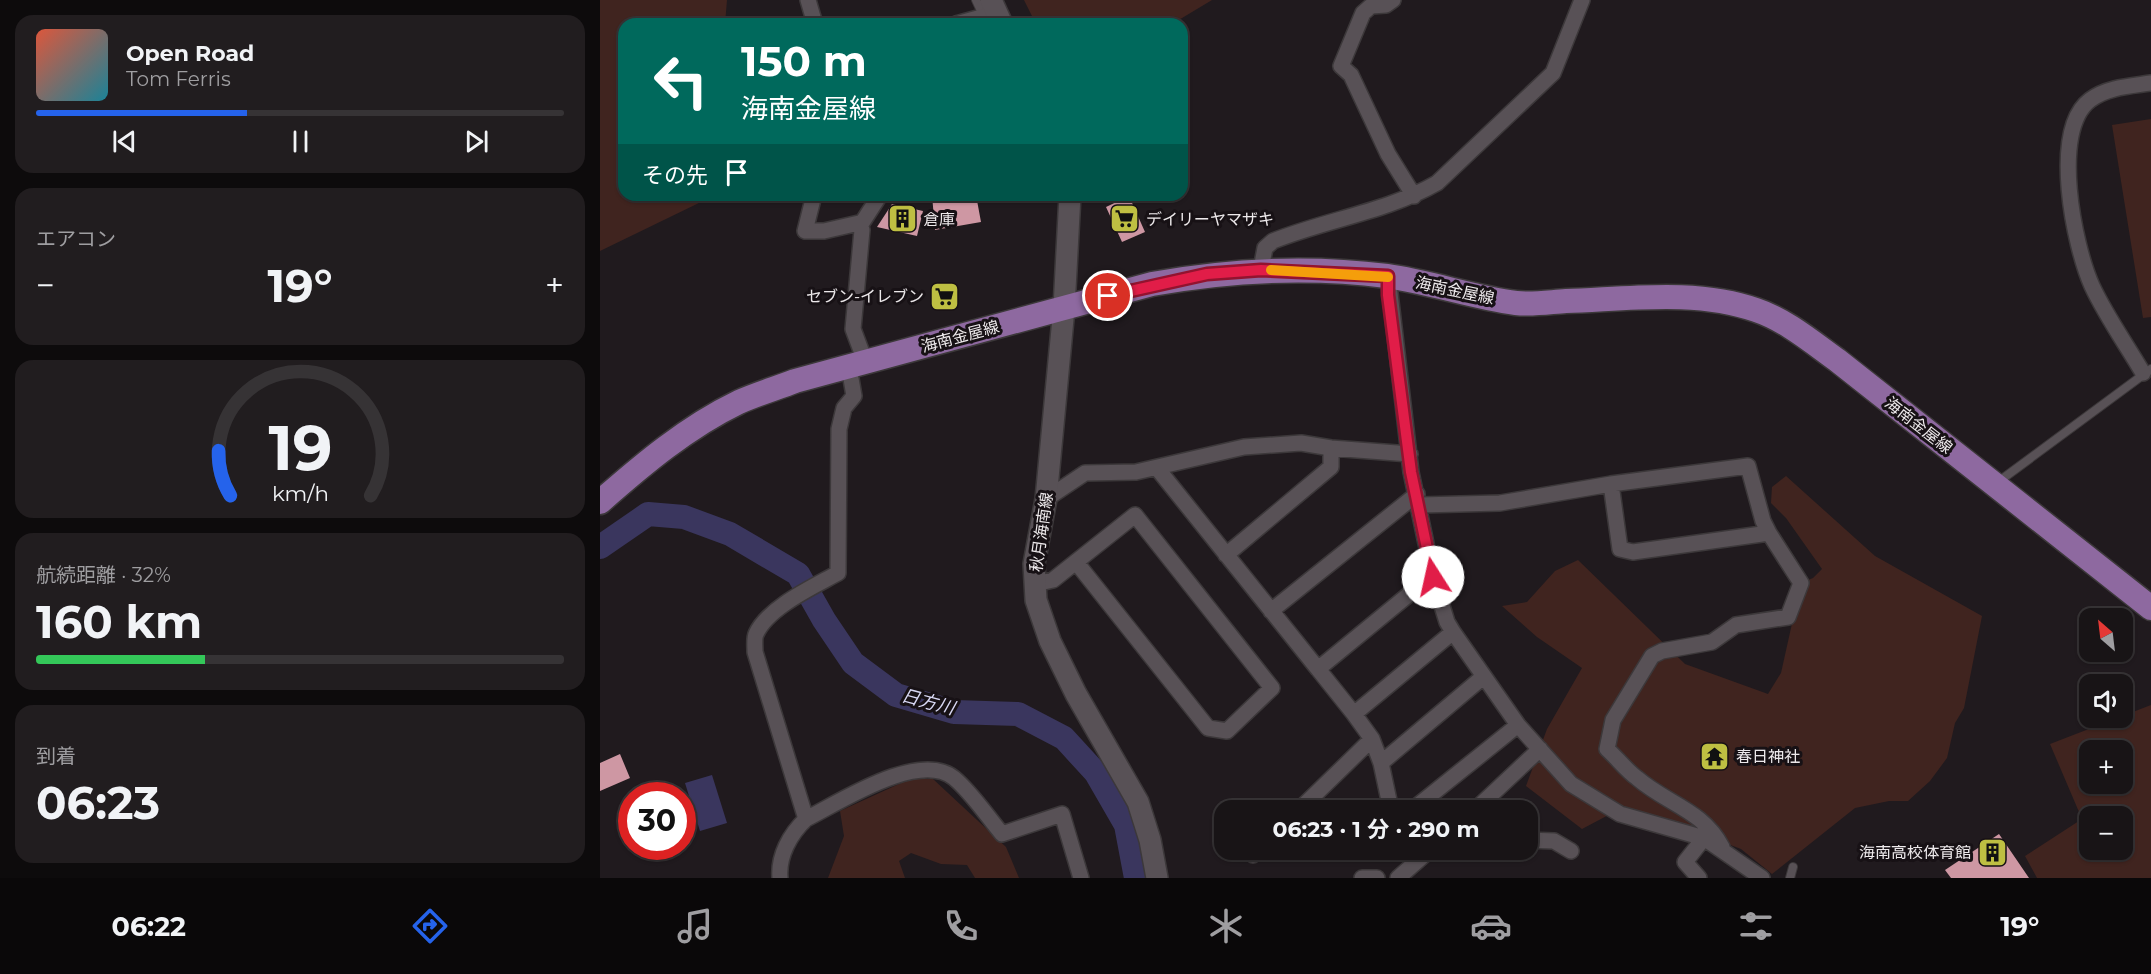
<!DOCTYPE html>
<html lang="ja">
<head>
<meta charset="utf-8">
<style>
  :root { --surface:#181416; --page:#211d1f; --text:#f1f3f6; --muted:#9f9ea1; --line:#363335; --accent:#2563eb }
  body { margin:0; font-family:Montserrat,"Noto Sans JP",sans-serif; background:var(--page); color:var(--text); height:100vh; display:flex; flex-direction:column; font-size:22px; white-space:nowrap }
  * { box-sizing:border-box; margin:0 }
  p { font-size:20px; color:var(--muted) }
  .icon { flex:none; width:33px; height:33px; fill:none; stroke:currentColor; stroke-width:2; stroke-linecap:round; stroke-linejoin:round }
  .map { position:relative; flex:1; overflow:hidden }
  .panel { display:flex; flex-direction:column; gap:15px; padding:15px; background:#0d0b0c; width:600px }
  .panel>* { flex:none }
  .banner { position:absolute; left:18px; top:18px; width:570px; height:183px; border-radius:18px; box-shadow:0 2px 4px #0004,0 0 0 2px var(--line); background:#00695c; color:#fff; overflow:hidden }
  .needle { width:39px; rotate:332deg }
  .fabs { position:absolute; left:1479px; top:608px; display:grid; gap:12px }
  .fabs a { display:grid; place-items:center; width:54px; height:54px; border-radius:12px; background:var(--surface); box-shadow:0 2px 4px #0004,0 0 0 2px var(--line); font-size:30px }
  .speed { position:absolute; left:18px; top:782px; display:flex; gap:12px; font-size:30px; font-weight:700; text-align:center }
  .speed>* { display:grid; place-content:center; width:78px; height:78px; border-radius:50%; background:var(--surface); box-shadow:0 2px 4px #0004,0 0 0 2px var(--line); line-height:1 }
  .speed .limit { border:9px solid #d22; background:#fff; color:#111 }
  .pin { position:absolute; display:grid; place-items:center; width:51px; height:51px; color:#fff; margin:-26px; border:3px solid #fff; border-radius:50%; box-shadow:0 2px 6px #0007 }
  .me { position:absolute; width:66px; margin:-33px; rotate:350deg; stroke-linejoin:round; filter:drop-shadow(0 0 4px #0008) }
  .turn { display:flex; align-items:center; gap:21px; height:126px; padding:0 24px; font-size:27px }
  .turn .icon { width:78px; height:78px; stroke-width:2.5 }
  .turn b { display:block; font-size:42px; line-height:51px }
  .then { display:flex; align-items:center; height:57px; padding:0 24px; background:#0003; gap:12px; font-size:22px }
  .big { font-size:45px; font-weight:700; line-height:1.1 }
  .panel .widget { flex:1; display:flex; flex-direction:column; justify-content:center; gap:9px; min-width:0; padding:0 21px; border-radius:18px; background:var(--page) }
  .panel .dial { align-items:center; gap:0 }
  .dial svg { height:156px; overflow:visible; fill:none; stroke:var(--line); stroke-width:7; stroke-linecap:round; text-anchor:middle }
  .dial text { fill:var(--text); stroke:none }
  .song { display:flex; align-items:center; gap:18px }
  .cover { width:72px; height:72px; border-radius:9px; background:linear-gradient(135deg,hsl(10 70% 55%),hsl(190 70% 35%)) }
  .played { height:6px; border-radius:3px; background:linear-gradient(90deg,var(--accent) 40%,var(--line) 40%) }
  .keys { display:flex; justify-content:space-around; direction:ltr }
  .heat { display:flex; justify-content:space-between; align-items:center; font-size:33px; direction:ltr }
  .charge { height:9px; border-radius:4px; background:linear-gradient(90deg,#34c759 32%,var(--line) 0) }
  .trip { position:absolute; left:614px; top:800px; width:324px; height:60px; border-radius:18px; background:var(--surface); box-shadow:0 2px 4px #0004,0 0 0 2px var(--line); font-weight:700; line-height:60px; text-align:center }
  .dock { display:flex; height:96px; justify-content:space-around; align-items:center; background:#0a0809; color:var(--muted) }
  .dock .icon { width:42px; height:42px }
  .dock .current { color:var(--accent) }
  .dock b { font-size:27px; color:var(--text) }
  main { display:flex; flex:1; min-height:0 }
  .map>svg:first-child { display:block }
</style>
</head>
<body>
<main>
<section class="panel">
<div class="widget">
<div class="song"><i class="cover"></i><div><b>Open Road</b><p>Tom Ferris</p></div></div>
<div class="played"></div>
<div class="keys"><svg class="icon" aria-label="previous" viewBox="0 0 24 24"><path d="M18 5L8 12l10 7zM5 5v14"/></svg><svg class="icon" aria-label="pause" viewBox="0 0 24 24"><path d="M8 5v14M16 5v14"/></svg><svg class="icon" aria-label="next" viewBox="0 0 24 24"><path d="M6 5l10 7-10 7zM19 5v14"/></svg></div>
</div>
<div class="widget"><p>エアコン</p>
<div class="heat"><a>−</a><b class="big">19°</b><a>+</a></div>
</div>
<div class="widget dial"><svg viewBox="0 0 100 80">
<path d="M14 69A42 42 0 1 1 86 69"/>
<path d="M14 69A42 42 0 0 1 8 46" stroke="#2563eb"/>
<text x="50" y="56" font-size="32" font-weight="700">19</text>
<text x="50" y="72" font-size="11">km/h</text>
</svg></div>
<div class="widget"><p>航続距離 · 32%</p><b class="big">160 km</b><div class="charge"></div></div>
<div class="widget"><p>到着</p><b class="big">06:23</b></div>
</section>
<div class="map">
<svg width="1551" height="878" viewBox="0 0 1551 878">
  <rect width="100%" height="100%" fill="#201a1e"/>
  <!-- green -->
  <path fill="#40241f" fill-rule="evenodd" d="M0,0h127l-2,24h-101v171h79v6l-103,50z
    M424,0h188l-40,24h-136z
    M1551,119v198l-8,1 -31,-193z
    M1186,476l89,80 107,60 -18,92 -9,15 -8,35 -17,23 -22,20h-19l-34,7 -83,66 -31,-25 -95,-36 -30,-2 -34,18 -56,-43 21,-57 35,-61 -45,-31 -35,-31 25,-4 28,-31 23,-11 107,104 83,30 13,-21 20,-90 12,-5 9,-9 -36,-51 -15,-15 1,-16z
    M1551,705v173h-114l-12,-22 57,-37 -32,-75zM1490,750h32v33h-32zM1490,816h32v33h-32z
    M312,778l21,1 73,68 13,31h-44l-8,-13 -26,-1 -30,-11 -12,8 6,17h-77l16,-42 -4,-25z"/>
  <!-- water -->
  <path fill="#3a365e" d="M112,775l15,48 -27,8 -15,-48z"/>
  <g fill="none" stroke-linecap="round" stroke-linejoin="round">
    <!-- river -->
    <path stroke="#3a365e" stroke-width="24" d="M0,547l48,-33 36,3 46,17 68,40 26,46 29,43 43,32 58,17 64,2 46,24 32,35 30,52 10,53"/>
  </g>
  <!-- building -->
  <path fill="#ce97a3" d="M332,195h44l5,27 -46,8z
    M529,196l16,36 -23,10 -16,-35z
    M292,204l31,7 -6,25 -40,-9z
    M20,754l10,24 -30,13v-28z
    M1399,834l30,44h-78l-6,-8z"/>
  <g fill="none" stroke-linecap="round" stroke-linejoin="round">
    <defs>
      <path id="lane" d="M376,0l7,15
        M1398,482l153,-113
        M1190,878l3,-11"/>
      <path id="street" d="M208,0l7,24
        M793,0l-7,5 -15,1 -8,7 -22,53 10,9 37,79 26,42
        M356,24l40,-11
        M214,195l-9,36h19l35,-8 3,7 -9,99 12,32
        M260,226l20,-31
        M661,269l4,-21 8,-7c55,-22 113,-29 164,-58l116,-110 29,-73
        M788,276l23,196 22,105 14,45 6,10 65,93 53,59 49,30 84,24 58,40
        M1543,373c-17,-29 -37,-57 -51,-87 -18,-40 -42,-156 -2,-186 17,-13 41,-14 61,-17
        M557,468l161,201
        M1011,484l137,-18 15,55 6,12
        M446,499l39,-26 51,-1 108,-25 57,-4 30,5 79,6
        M820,505l80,-2 111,-19 9,65 13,3 136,-19 32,50 -13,34 -52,8 -24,17 -50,9 -10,5 -39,64 -6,29c10,9 19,21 30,29 30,26 66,32 85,69
        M626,555l105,-88v-19
        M435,584l18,-4 82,-65 137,173 -45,43 -19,-3 -132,-166
        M671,611l146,-117
        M754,714l-36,-45 106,-87 9,-5
        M781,763l-9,-24 -18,-25 99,-82
        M699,810l73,-71
        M791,810l-10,-47 102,-86
        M812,810l106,-85
        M875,810l65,-61
        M206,819c34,-17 113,-69 148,-41 18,15 33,38 48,56l60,-20 19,64
        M927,840l27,1 17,10
        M653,855l6,-6
        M180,878c-2,-22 10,-44 26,-59l-51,-167c0,-5 -1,-14 1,-18 12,-27 59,-48 82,-61l1,-144 5,-21 10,-12 -5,-29
        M762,878h15
        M798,878l33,-29
        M1099,878l-14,-16 19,-24"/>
      <path id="secondary" d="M391,0l11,24
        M470,195l-6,113 -18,191 -12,65 2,36 14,41 26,53 62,108 12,38 7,38"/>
      <path id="primary" d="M0,502c42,-37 87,-75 139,-100 18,-8 38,-14 56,-21l357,-97c78,-14 156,-18 235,-8 43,6 85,21 129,27 16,2 34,-1 50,-2 61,-2 131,-12 190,9 30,10 56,32 81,50l314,248"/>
    </defs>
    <!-- lane casing -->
    <use href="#lane" stroke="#3c383a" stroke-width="10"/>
    <!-- street casing -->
    <use href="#street" stroke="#3c383a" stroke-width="18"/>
    <!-- secondary casing -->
    <use href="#secondary" stroke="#3c383a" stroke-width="24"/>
    <!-- primary casing -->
    <use href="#primary" stroke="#3c383a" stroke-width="27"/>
    <!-- lane -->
    <use href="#lane" stroke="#585156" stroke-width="8"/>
    <!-- street -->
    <use href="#street" stroke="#585156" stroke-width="15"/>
    <!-- secondary -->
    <use href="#secondary" stroke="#585156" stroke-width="21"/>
    <!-- primary -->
    <use href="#primary" stroke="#8e69a0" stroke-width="24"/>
  </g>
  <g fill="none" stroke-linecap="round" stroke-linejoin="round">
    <defs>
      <path id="route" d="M508,296l99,-22 54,-4 127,6v19l23,177 22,105"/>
    </defs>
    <!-- route casing -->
    <use href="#route" stroke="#92132f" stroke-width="15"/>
    <!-- route -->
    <use href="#route" stroke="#e11d48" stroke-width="10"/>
    <!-- slow -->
    <path stroke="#f59e0b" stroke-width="10" d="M671,270l117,7"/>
  </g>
  <!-- icons -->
  <defs>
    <symbol id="building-square" viewBox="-11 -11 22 22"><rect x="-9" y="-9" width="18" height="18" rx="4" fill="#bebf42" stroke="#171115"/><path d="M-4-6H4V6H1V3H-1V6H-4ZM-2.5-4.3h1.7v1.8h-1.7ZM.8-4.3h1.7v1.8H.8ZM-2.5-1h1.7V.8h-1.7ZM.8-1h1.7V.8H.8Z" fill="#111"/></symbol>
    <symbol id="supermarket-square" viewBox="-11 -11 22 22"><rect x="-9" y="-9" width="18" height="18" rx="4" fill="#bebf42" stroke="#171115"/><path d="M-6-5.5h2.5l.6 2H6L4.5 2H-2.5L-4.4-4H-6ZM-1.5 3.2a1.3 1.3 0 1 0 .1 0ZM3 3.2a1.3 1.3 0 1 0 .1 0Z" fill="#111"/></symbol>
    <symbol id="temple-square" viewBox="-11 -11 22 22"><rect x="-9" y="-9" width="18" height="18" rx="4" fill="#bebf42" stroke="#171115"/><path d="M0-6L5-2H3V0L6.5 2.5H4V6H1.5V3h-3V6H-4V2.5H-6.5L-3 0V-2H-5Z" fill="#111"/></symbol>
  </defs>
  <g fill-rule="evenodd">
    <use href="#building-square" x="286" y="202" width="33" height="33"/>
    <use href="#supermarket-square" x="508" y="202" width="33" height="33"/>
    <use href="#supermarket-square" x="328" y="280" width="33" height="33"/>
    <use href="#temple-square" x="1098" y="740" width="33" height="33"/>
    <use href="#building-square" x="1376" y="836" width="33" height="33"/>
  </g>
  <g text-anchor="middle" stroke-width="6" stroke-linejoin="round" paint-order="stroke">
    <!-- poi labels -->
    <g font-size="16" fill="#ede9eb" stroke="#171115" text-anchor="start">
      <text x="323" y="225">倉庫</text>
      <text x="546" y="225">デイリーヤマザキ</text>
      <text x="324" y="302" text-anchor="end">セブン-イレブン</text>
      <text x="1136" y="762">春日神社</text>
      <text x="1371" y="858" text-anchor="end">海南高校体育館</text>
    </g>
    <!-- street labels -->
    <g font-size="16" fill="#ede9eb" stroke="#171115">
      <text transform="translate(855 290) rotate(12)" y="6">海南金屋線</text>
      <text transform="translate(360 336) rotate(-15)" y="6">海南金屋線</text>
      <text transform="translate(1319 425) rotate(38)" y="6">海南金屋線</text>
      <text transform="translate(441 532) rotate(-82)" y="6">秋月海南線</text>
    </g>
    <!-- water labels -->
    <g font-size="18" font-style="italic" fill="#d8d8f4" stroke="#171115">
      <text transform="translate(328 702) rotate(15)" y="6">日方川</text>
    </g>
  </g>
</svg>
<div class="fabs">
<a><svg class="needle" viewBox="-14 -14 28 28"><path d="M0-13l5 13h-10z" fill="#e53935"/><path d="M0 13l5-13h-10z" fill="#9f9ea1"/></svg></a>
<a><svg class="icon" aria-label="sound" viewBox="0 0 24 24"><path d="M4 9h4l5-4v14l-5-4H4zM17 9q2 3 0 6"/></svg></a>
<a>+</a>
<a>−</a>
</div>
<div class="speed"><div class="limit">30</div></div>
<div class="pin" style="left:508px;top:296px;background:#d93025"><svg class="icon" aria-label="arrive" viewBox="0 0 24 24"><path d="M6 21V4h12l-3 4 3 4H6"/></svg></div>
<svg class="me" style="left:833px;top:577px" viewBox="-20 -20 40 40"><circle r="19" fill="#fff"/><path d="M0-13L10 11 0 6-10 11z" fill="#e11d48"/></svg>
<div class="trip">06:23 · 1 分 · 290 m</div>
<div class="banner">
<div class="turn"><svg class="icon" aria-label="left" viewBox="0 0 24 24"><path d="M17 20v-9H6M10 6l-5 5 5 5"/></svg><div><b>150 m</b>海南金屋線</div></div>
<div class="then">その先<svg class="icon" aria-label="arrive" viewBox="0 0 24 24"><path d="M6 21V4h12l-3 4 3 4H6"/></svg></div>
</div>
</div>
</main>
<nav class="dock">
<b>06:22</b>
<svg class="icon current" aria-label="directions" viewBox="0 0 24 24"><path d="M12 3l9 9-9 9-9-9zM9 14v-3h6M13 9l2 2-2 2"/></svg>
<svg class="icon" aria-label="music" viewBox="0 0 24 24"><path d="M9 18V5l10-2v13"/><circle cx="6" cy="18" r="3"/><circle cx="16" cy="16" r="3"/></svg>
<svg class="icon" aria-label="phone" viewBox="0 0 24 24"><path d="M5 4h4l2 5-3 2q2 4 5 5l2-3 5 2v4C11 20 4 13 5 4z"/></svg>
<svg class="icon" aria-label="climate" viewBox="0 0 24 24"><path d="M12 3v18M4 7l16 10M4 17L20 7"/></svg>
<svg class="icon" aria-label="car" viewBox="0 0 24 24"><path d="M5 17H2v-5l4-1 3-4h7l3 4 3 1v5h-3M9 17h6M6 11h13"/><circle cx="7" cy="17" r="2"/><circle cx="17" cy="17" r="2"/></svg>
<svg class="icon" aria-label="filters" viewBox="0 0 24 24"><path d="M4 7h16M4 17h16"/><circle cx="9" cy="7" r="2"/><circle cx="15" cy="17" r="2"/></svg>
<b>19°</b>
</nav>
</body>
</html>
